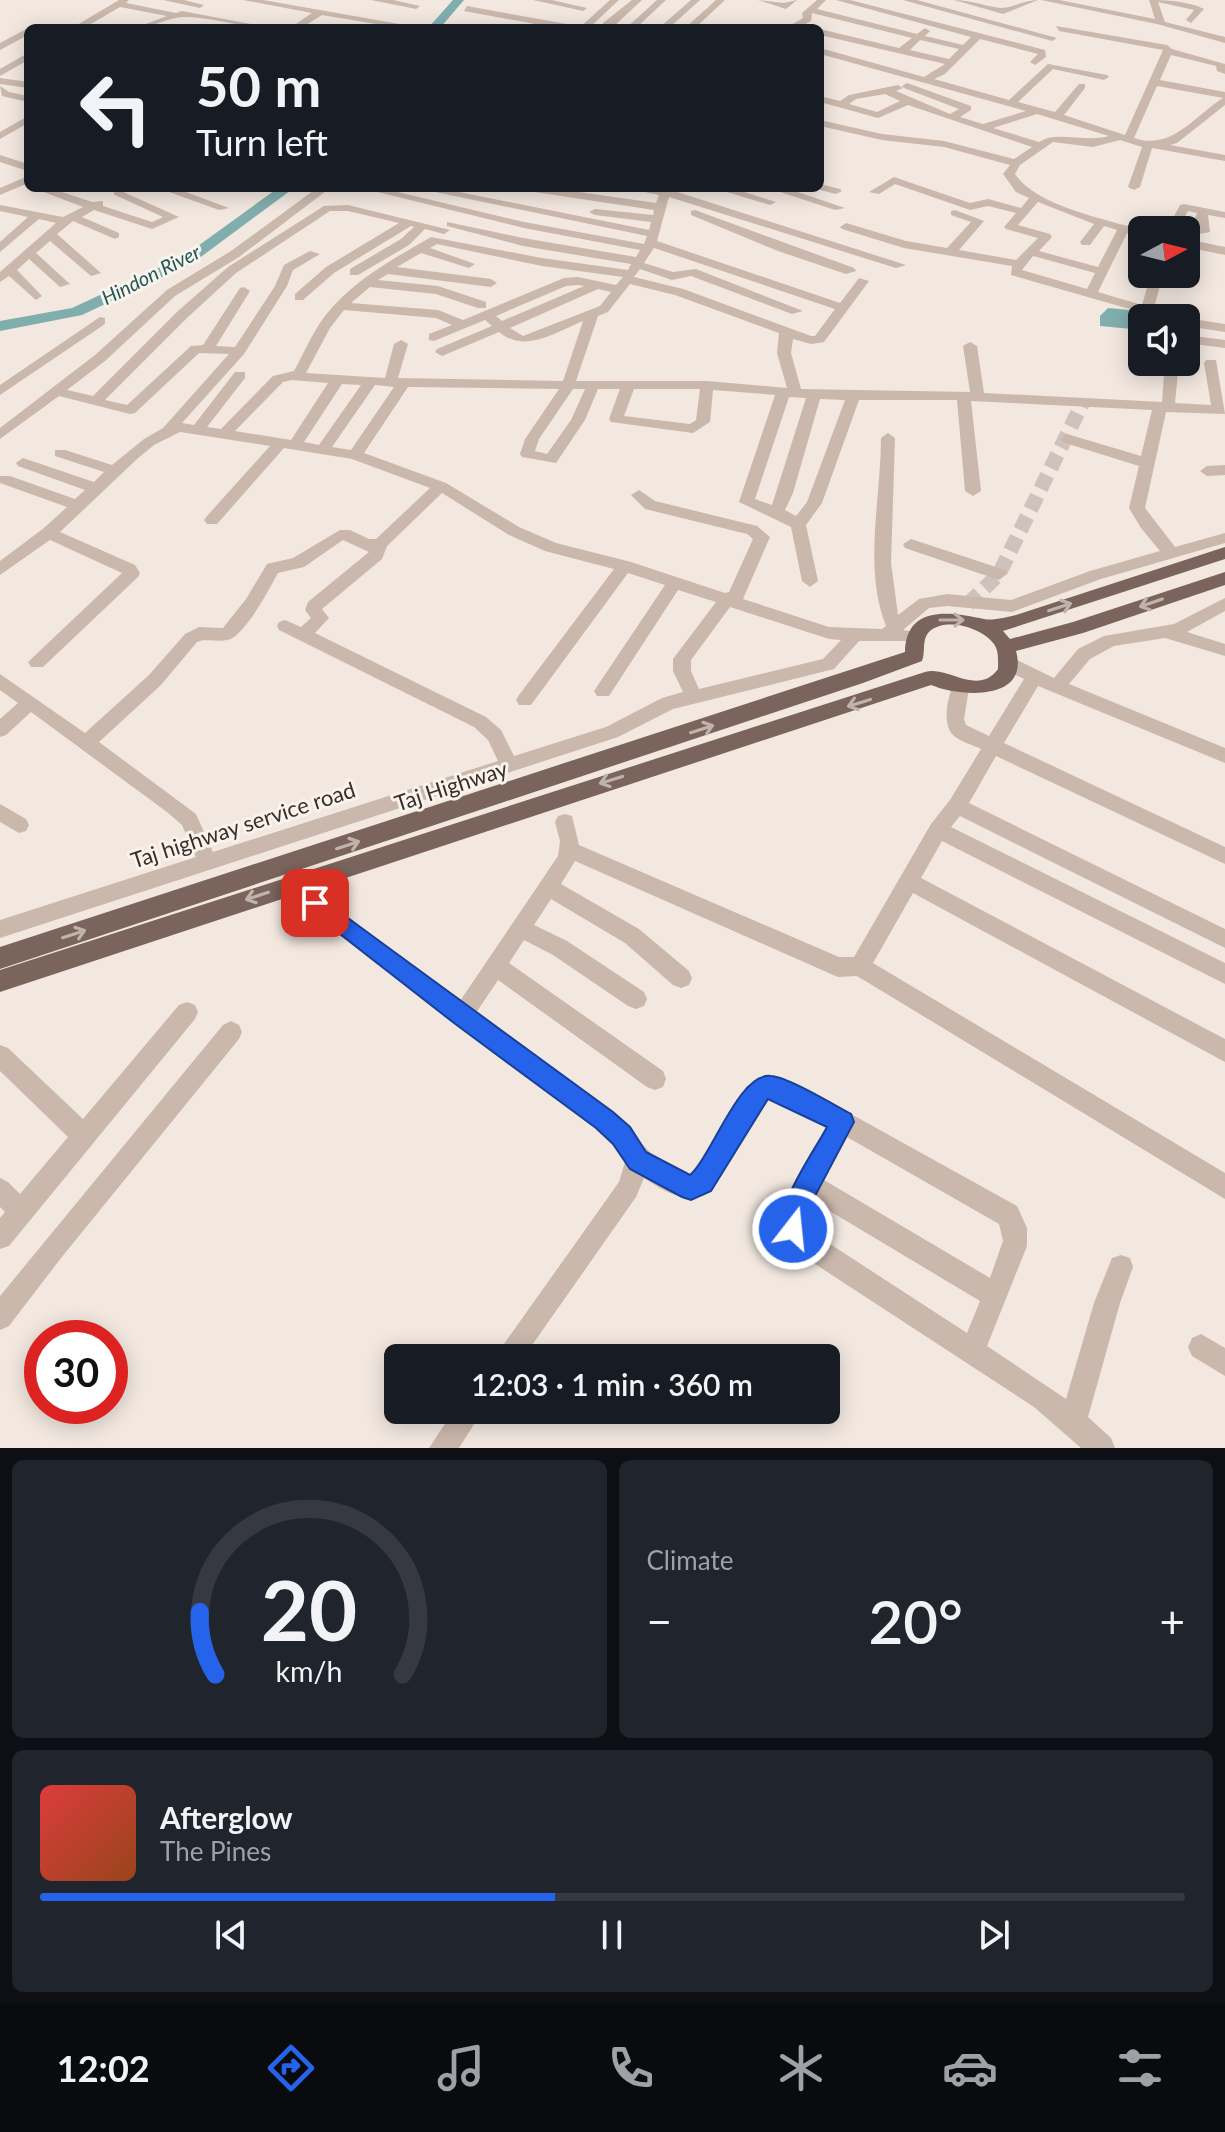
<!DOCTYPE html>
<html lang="en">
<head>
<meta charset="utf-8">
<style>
  :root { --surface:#171b24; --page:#20242c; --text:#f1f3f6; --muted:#9ea1a6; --line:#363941; --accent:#2563eb }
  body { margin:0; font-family:Lato,sans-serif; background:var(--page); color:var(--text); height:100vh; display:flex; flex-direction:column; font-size:30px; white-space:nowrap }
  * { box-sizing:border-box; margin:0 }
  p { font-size:26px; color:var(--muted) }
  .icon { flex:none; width:44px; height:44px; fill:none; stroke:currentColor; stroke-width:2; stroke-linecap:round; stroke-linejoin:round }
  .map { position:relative; height:1448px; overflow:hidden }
  .details { display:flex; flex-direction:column; gap:12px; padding:12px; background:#0d0f14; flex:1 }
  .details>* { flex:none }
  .top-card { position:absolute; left:24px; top:24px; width:800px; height:168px; border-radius:12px; box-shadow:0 4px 20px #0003; background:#171b24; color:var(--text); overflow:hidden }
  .needle { width:52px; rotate:83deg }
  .buttons { position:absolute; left:1128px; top:216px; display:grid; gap:16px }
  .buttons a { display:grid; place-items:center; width:72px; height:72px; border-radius:12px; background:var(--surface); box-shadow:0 4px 20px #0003; font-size:40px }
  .speed { position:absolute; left:24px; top:1320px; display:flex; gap:16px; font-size:40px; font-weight:700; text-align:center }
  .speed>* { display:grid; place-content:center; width:104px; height:104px; border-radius:50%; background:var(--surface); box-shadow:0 4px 20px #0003; line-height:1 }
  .speed .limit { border:12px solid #d22; background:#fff; color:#111 }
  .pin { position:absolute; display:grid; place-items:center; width:68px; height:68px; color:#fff; margin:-34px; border-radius:16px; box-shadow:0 4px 12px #0006 }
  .me { position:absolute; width:88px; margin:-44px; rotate:16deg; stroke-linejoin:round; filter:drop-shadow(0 0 6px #0008) }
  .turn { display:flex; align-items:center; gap:28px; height:168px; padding:0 40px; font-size:36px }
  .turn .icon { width:104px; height:104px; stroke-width:2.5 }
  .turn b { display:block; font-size:56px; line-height:68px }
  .big { font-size:60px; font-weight:600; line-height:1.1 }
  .details .widget { flex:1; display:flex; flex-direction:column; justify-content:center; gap:12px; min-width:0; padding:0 28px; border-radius:12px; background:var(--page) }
  .details .dial { align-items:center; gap:0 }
  .dial svg { height:208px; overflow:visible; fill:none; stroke:var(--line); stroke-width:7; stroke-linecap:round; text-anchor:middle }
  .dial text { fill:var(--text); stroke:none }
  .song { display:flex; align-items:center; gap:24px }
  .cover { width:96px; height:96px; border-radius:12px; background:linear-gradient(135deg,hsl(0 70% 55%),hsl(20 70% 35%)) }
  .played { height:8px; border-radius:4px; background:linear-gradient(90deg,var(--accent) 45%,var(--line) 45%) }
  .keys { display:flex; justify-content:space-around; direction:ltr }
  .heat { display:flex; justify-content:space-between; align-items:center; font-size:44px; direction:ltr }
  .details .tiles { flex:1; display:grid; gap:12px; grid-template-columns:1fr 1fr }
  .widget:last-child { grid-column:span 2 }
  .trip { position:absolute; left:384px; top:1344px; width:456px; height:80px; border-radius:12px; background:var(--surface); box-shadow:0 4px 20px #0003; font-weight:600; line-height:80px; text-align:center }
  .dock { display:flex; height:128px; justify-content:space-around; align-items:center; background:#090b0e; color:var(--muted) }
  .dock .icon { width:56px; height:56px }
  .dock .selected { color:var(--accent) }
  .dock b { font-size:36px; color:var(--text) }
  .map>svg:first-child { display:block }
</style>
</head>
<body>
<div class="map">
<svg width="1225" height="1448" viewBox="0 0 1225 1448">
  <rect width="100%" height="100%" fill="#f2e8e0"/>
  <!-- water -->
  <path fill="#80aeae" d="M1108,308l32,3 28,7h-26v12l-42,-4v-10z"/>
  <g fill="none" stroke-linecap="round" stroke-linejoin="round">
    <!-- river -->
    <path fill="#80aeae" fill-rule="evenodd" d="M453,0h11l-24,28h-12z
      M278,188h16l-100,74 -112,53 -82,16v-10l72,-13 112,-52z"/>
    <!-- minor-tunnel -->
    <path stroke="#cdc3bc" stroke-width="15" stroke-dasharray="15 8" stroke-linecap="butt" d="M968,604l31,-30 84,-172"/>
    <!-- minor -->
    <path fill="#cab8ac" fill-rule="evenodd" d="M119,0h10l-3,3 50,10 6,-2 90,17c-30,0 -59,-11 -88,-11 -16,0 -31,11 -49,11l32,-12 -47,-9 -36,21h-12z
      M163,0h21l20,5 -4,3z
      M243,0h20l142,25 -5,3 -78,-13 -21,13h-11l22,-15z
      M371,0h22l27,6 -4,3z
      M533,0h19l35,8 -4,3z
      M610,0h9l-30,28h-10z
      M632,0h10l-30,28h-10l1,-5z
      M657,0h9l-30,28h-10z
      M691,0h9l-31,28h-10z
      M716,0h9l-30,28h-10z
      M758,0l26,3 13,-3 -11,9z
      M817,0h9l-9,9 100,25 8,-6 5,3 -5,5 38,9 8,-8 -135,-37h14l195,50 1,7 -11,8 -5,-3 8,-8 -58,-15 -35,35 -11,5 75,21 39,-36 59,11 2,2 -5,3 -51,-11 -35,33 37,10 24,-28h6v4l-21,27 61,20 38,-85 -104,-19 -3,-5 111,19 5,4 53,15v10l-8,-3 -1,-5 -45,-11 -11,25 65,12v13l-48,38 -7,2 55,10v6l-73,-13 -12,39 -6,3 -6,-3 14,-40 -22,-7 -27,7 -40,-5 -33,23 -5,9c21,32 90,45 127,56v8l-15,-5 -29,59 44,13 9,-31h12l-9,34 27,10h-20l-150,-43 1,-9 -108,-18 -62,-19 -2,-2 6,-4 60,18 41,7 24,-26 -20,-7v-4l4,-1 29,11 -25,29 57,10 22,-22 -32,-9 -2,-2 12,-14 -28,-7 -18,4 -75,-26 -16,10 -10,-2 25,-15 76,26 18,-4 33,9 8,-10 -13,-6 -13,-18 7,-9 -66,-18 -62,-7 -62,-14v-6l62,14 62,7 70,18 18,-12 -124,-42 -30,13 -58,-16v-6l20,5 9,-6 49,-10 5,3 -7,3 54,23 9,-5 -55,-21 -2,-2 5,-3 64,23v4l-11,7 23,7 43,-13 -206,-57v-6l104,29 21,-13 -125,-29v-6l79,19 13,-10 -100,-25 -1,8 -13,7h-12l17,-10 -1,-5zM920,40l39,9 -10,10 -39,-9zM1157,86l66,12c-29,18 -51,53 -89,40zM885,94l15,7 -23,11 -28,-8 7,-5zM1037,114l72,22c-23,7 -52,-6 -70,6l-46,-14zM1038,202l56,22 -14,18 2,3h8l14,-19 13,4 -19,37 -59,-16 13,-14 -2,-3 -32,-9zM1033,256l62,17 -8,16 -65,-19z
      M903,0h14l140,38 -5,3z
      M954,0c16,0 30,6 46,8 12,0 25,-8 38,-8l-35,14z
      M1041,0h18l96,19 -6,-19c18,0 39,1 55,9l-13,14 -5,-3 8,-10 -36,-8 7,20 60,15v6l-68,-19z
      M467,6l105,19 5,3h-20l-93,-17z
      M28,28v7l-28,15v-7z
      M28,53v7l-28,16v-7z
      M0,78l28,4v6l-28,-4z
      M0,86l9,6 19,4v6l-26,-6z
      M28,116v7l-28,16v-7z
      M0,155l28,9v7l-28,-9z
      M28,176v7l-28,12v-7z
      M820,184l20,5 2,2 -6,3 -20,-5 4,-1z
      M33,188h17l42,14 11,-1v5l49,16 11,-5 -48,-22 -2,-2 6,-3 60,27 -27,12 -58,-19 -12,7 37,16v4l-4,2 -42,-18 -16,13 44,39 -10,3 -41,-35 -14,12 34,31 -10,3 -31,-28 -12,11 25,26 -6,4 -27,-24 -9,6v-10l56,-49 -17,-4 -39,33v-10l28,-25 -28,-6v-6l63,12 20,-10z
      M158,188h17l54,20 -10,2z
      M317,188h13l-91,69 -64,39 -70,65 -38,29 26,6 85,-85 50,-44 96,-61 24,-1 102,25 -6,4 -19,-5 -16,16 -51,30h-8v-6l51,-30 13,-12 -3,-1 -77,47 -31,27h-8v-6l31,-27 73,-44 -51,-12h-18l-94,62 -48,44 -83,83 22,5 64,-59 12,-1 37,-57 4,-1 6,4 -34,55 19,1 40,-61 9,-21 26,-14 10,3 -27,16 -6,16 -43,68 -62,69 12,2 41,-53h10v6l-38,49 14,2 52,-53 21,-5c10,-18 18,-38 31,-55 27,-35 68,-57 106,-79l111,21 86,12 3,-6 -108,-18 -76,-20v-4l76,16 113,19 4,-7 -116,-22 -163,-40h20l143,34 120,22 3,-8 -231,-48h23l210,42 2,-8 -56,-7 -6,-3 6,-3 58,6 1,-5 -126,-19 -6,-3h29l105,15 3,-8 -34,-7h47l-1,2 235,75 -10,3 -227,-71 -12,44 183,62 19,-25 10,3 -45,61 -13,2 -18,-5 -2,14 10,36 169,3 -7,-46 7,-4 7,4 7,47 178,9 3,-40h14l-4,41 36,2 -7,-42 2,-3h10l9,54 -59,-2 -21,96 30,39 50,-14v10l-124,36 -89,33 -65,-6 -18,2 -26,22 18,3 2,4 -2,4h-62l-25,28 -161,40 -55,28 -618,201v-18l196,-63 -14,-32 -15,-13 -136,-100 -25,23 -6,2v-18l18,-16 -18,-13v-16l85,59 64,-58 36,-41 14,-7 24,1 23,-29 21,-35 26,-6 47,-28h10l19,9h7l54,-51 -78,-29 -68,-11 -67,76h-10l-3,-4 3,-4 63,-70 -90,-14 -26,13 -17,14 -77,73 75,33 5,8 -2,4 -95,90h-12l-3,-5 94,-89 -72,-33 -50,35v-14l44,-33 23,-21 -67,-24v-7h10l65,23 10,-9 -67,-24 -2,-3 7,-5 71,24 10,-10 -49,-16v-6h10l47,15 32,-26 19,-11 66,-74 -30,-1 -64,60 -5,1 -71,-18 -59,43v-11l95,-73 72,-65 64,-39zM437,244l105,22 81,11 -7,8 -38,-8 -14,1 -101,42 -25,-10 -87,-7 19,-16 66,7 42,14h8v-6l-48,-16 -60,-6 10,-6 103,13 6,-4 -6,-4 -94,-12 24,-14 48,15 6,-4 -45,-16zM654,248l181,61 -20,27h-4l-128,-47 -49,-12 6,-8 32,11 19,-4 101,38 11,-3 -107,-42 -23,3 -29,-9zM630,284l45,11 104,38 -2,20 10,35 -80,-7h-131l22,-65 10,-4zM578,285l6,1 -82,35 -6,-5 70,-30zM598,289l13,3 -11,14 -77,30 -13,-8zM344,310l92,8 16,7 -23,9v6l5,1 51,-21 7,6 -55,23 -2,3 7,4 57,-24c26,22 57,0 84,-11l-20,60 -165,-3 10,-34 -7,-4 -7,4 -9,34 -79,-5 24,-45zM292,380l36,3 -37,57 -56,-9 48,-49zM342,384l19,1 -42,60 -15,-3zM375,385l19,2 -43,63 -19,-3zM408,387l151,2 -34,50 -5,15 2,3 34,6 29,-43 13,-31h22l-11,30 2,3 82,11 17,-11 3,-32 62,5 -36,107 52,25 11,54 8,6 8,-6 -12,-56 16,-22 37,-103h98l8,91 8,5 8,-5 -10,-90 181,9 -11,46 -74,-22 -7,5 2,3 77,24 -10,42 12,20 19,23 -70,20 -79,29 -64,-6 -28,5 -21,16 -7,-52 4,-125 -7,-5 -7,5c0,61 -18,130 5,188l-4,3 -53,-2 -86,-28 27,-62 -13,-11 -102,-25 -16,-11 -8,5 14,14 102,25 6,5 -24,53 -4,1 -94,-31 -75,-19 -37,-16 -73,-44 -82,-30zM573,389h12l-14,31 -24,34 -12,-3 4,-12zM634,389h66l-4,31 -6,4 -66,-8zM789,397l17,1 -34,107 -17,-6zM820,399l25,1 -38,102 -11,14 -11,-6 8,-17zM442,493l67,42 36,16 69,18 -95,126 -3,5 3,5h12l97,-132 37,12 -71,106 3,5h12l69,-106 38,12 -43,57v12l10,21 -21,6 -56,29 -92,29 -13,-26 -15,-13 -171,-84 14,-15 -7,-9 60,-50 5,-13zM343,540l26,12 -61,50 -3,8 6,8 -10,9 -16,-7 -6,2 -2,4 2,4 195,97 14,13 10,21 -285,91 -17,-38 -97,-72 62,-57 36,-43c11,-5 26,3 37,-5 17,-13 34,-46 44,-64l26,-6zM730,607l99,32 12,1 -18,19 -124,30 -8,-18v-11z
      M713,188h19l44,14 -6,3z
      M768,188h18l59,20 -10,2z
      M1184,204l41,8v6l-17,-3 2,17 -10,2 -5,-16 2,-5 -9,-2 -5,9 -4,1 -6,-3 7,-13z
      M695,210l159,58 2,3 -10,3 -68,-23 -87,-36v-4z
      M1186,239l39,8v8l-39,-8z
      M100,317l5,1v6l-105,71v-10z
      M1186,318l39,6v8l-39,-6z
      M1186,335l39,5v8l-39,-5z
      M1225,465v10l-18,1 -7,-5 7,-5z
      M911,539l94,31 2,4 -8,6 -94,-32 -2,-4z
      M1225,598v13l-38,21 38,12v12l-60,-18 -51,8 -24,13 -21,25 156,64v15l-187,-77 -34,57 221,104v17l-229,-108 -27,47 256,126v19l-265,-132 -9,11 274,136v21l-283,-143 -21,37 304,161v23l-312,-169 -40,70 352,210v26l-368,-223 -19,1 -7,-3 -256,-113 -14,23 78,45 50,42 3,7 -3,7 -8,3 -8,-3 -48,-42 -74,-44 -17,26 33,16 77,51 3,7 -3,7 -8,3 -8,-3 -75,-51 -29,-15 -15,23 154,108 3,8 -3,8 -8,3 -8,-3 -149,-107 -22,33 137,99c25,23 41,56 78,63l56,-89 24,-10 80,38 166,92 10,22v18l-40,100 79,53 28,-96 18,-45 9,-3 9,3 3,9 -13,36 -32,114 23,21 4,10h-34l-47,-41 -245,-160c-2,-5 -7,-12 -8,-18 -5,-27 33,-78 47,-102l-57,-28 -8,3 -58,93c-21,9 -43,-5 -61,-17l-8,19 -113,161h-29l125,-176 6,-20 -12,-19 -16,-15 -143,-105 -146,-114 -3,-6 3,-6 7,-3 7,3 138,104 98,-145 2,-15 -5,-19 3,-6 7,-2 7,2 7,29 260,112h15l77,-133 19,-24 31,-51c-8,-4 -23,-8 -29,-15 -10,-12 -4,-38 2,-51l6,-2 9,7 -5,31 2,6 23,11 35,-57 -21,-10 -3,-5 3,-5h12l39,19 24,-29 26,-13 70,-12zM847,1137l152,87 4,17 -13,37 -166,-98zM813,1201l167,100 -13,32 -160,-104 -1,-16z
      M0,804l26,15 3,6 -3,6 -7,2 -19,-11z
      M187,1002l8,3 3,7 -3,7 -186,227 -9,3v-31l5,-6 -5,-5v-29l8,4 12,12 48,-57 -68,-66v-26l8,3 75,71 96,-114z
      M231,1021l8,4 3,7 -3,7 -178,219 -52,68 -9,4v-34l223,-271z
      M1201,1334l24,14v28l-33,-20 -4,-9 4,-9z
      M454,1410h29l-24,38h-30z"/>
    <!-- major -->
    <path fill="#7a645c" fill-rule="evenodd" d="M1225,547v12l-222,72 7,8 63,-17 152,-50v13l-142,48 -67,18c14,51 -56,46 -85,34l-931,307v-22l925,-298c22,-7 53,25 73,-3 0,-9 1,-18 -4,-25 -12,-16 -47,-27 -64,-13 -9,8 -4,21 -8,30l-59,22 -863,286v-22l905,-295c1,-48 47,-40 79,-33 9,2 22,-2 32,-4z"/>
  </g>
  <!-- one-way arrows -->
  <defs><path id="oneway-shaft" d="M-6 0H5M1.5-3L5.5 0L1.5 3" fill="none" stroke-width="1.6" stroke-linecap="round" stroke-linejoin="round" transform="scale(2)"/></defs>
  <g stroke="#c0b3ab">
    <use href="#oneway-shaft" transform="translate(1151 603) rotate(161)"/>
    <use href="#oneway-shaft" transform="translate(1060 607) rotate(-18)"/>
    <use href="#oneway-shaft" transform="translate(952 620)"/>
    <use href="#oneway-shaft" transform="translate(859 703) rotate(163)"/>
    <use href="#oneway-shaft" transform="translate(702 729) rotate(-18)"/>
    <use href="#oneway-shaft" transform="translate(611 780) rotate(163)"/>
    <use href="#oneway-shaft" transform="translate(348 845) rotate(-18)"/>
    <use href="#oneway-shaft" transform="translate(257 896) rotate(162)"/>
    <use href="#oneway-shaft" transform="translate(74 934) rotate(-18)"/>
  </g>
  <!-- route -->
  <path fill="#2563eb" stroke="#184099" stroke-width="2" d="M315,894l298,218 17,15 16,25 44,23c22,-19 49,-103 81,-99 17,1 63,29 80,38l3,8 -48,91 -4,25 -9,4 -9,-4c-12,-30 29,-84 43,-111l-59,-28 -57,92 -20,9 -9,-3 -52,-28 -17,-25 -17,-16 -142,-105 -146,-114 -3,-6 3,-7z"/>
  <g text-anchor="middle" stroke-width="6" stroke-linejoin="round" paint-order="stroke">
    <!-- far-water labels -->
    <g font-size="20" font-style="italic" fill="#215859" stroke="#faf3ec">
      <text transform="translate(151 275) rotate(-27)" y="7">Hindon River</text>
    </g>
    <!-- street labels -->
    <g font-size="22" fill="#382e2a" stroke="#faf3ec">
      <text transform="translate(451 786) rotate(-18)" y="8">Taj Highway</text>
      <text transform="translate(243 825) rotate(-18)" y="8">Taj highway service road</text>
    </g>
  </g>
</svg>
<div class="buttons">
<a><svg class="needle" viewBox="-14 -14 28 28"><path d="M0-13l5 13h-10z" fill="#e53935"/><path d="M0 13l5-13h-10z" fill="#9ea1a6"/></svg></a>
<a><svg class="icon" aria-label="sound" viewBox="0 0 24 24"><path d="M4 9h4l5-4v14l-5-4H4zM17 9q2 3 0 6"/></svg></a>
</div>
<div class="speed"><div class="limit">30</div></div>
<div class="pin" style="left:315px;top:903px;background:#d93025"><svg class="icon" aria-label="arrive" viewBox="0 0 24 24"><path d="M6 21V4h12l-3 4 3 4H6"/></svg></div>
<svg class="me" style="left:793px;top:1229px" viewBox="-20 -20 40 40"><circle r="17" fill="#2563eb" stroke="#fff" stroke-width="3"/><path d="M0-11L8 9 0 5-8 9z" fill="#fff"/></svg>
<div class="trip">12:03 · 1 min · 360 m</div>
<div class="top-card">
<div class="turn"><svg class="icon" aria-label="left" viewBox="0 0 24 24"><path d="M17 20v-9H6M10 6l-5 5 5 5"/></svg><div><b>50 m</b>Turn left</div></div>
</div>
</div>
<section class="details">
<div class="tiles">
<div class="widget dial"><svg viewBox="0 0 100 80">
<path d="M14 69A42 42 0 1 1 86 69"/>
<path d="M14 69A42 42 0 0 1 8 45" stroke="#2563eb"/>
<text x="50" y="56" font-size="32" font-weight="700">20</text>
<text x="50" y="72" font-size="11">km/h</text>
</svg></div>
<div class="widget"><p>Climate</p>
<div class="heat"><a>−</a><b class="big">20°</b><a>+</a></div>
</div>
<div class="widget">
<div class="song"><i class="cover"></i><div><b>Afterglow</b><p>The Pines</p></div></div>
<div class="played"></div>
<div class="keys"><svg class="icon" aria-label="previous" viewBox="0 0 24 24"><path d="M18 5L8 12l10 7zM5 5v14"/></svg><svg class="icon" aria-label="pause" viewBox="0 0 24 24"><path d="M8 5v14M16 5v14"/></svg><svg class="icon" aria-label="next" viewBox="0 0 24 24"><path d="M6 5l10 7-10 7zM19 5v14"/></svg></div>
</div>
</div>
</section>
<nav class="dock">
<b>12:02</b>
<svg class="icon selected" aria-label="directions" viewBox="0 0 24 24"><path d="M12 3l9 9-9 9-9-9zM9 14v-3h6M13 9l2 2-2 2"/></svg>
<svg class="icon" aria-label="music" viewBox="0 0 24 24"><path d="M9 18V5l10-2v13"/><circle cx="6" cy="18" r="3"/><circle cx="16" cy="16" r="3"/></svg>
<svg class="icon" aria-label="phone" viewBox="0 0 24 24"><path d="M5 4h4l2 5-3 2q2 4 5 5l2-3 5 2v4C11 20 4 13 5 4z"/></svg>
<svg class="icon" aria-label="climate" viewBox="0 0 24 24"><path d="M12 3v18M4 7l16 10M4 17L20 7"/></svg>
<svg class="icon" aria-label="car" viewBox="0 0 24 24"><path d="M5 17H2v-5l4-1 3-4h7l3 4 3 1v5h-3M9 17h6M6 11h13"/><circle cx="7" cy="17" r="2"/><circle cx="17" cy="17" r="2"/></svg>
<svg class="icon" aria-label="filters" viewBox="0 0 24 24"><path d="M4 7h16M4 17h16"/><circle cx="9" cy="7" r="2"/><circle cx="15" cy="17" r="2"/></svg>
</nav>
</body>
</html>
